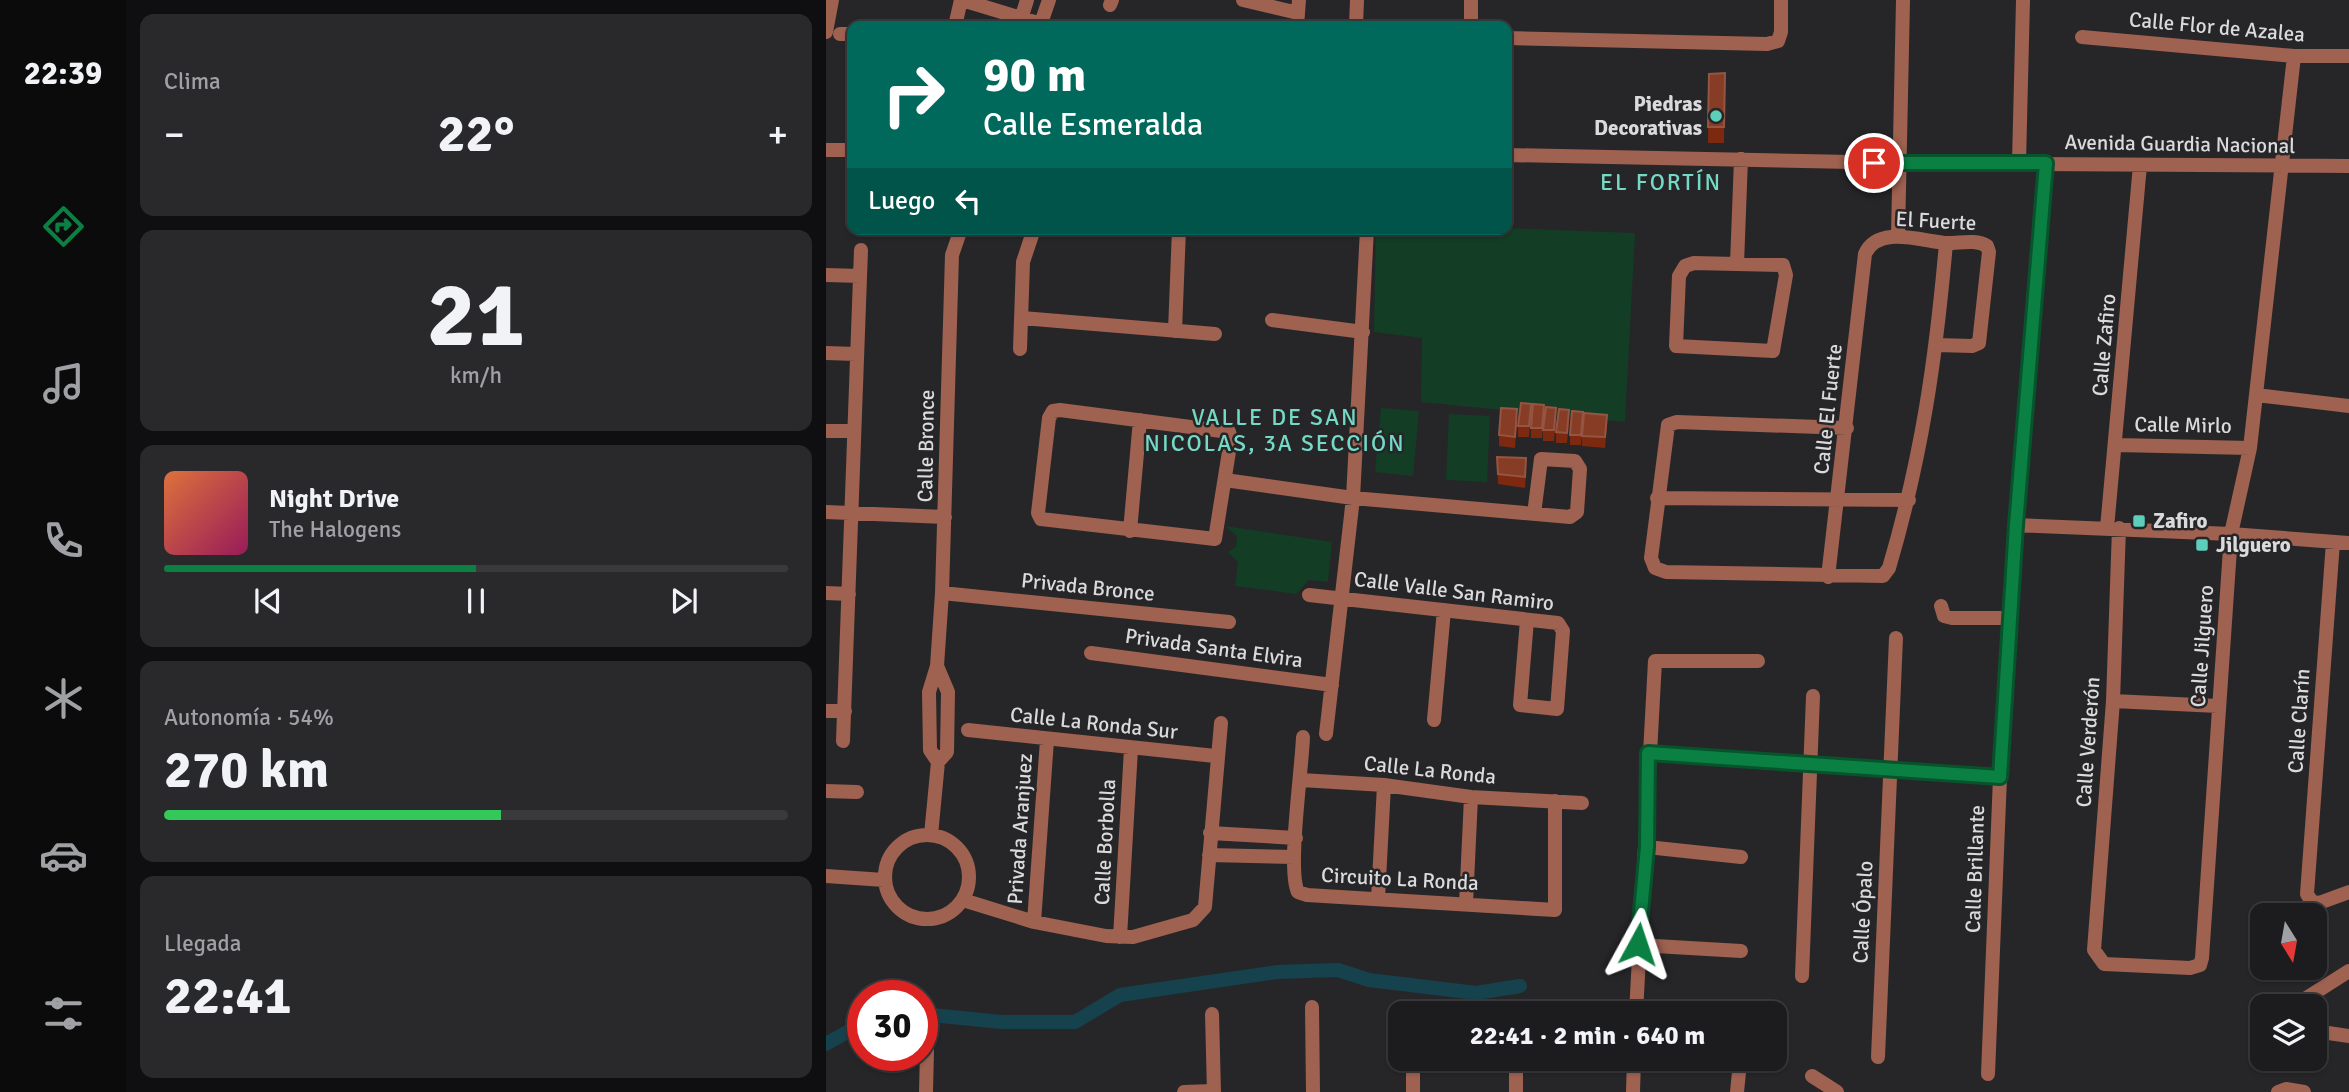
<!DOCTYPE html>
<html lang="es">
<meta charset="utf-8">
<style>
:root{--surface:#1c1c1f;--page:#29292c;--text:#f1f3f6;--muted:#a0a1a4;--line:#3a3a3d;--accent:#0b8043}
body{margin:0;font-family:Signika,sans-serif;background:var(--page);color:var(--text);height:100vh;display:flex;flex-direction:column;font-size:26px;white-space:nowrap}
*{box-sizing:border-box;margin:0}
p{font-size:23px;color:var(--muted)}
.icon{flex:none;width:38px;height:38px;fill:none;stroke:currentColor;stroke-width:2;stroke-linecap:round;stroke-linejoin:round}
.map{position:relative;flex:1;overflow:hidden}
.sheet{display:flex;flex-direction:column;gap:14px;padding:14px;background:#0f0f11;width:700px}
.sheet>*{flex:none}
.top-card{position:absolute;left:21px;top:21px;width:665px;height:214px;border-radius:14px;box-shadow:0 2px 5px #0004,0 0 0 2px var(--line);background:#00695c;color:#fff;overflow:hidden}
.needle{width:46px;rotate:169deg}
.fabs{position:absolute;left:1424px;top:903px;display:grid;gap:14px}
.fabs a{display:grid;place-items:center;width:77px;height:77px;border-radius:14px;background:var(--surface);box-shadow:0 2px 5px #0004,0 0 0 2px var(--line);font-size:35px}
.speed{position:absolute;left:21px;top:980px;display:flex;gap:14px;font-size:35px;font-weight:700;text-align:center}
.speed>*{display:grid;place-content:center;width:91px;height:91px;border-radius:50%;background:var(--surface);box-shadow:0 2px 5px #0004,0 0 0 2px var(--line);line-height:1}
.speed .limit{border:10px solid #d22;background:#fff;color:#111}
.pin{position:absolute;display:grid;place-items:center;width:60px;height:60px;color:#fff;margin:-30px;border:4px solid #fff;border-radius:50%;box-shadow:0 2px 7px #0007}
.me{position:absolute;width:77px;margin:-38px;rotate:5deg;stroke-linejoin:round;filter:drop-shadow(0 0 5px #0008)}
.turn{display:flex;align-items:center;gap:24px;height:147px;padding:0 21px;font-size:32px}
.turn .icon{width:91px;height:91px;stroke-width:2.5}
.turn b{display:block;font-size:49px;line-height:60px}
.then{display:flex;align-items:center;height:66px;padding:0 21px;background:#0003;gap:14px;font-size:26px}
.big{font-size:52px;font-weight:800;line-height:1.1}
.sheet .card{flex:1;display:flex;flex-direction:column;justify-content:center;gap:10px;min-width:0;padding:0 24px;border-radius:14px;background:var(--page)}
.sheet .dial{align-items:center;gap:0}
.dial b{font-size:91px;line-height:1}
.song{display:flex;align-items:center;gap:21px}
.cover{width:84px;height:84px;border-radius:10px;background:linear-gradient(135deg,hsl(20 70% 55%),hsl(330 70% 35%))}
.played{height:7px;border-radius:4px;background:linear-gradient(90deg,var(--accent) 50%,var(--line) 50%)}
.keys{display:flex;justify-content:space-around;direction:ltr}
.heat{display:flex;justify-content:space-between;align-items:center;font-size:38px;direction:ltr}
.charge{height:10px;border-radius:5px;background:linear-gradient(90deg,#34c759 54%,var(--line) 0)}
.trip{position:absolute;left:562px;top:1001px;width:399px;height:70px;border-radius:14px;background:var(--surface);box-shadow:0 2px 5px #0004,0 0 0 2px var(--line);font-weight:800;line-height:70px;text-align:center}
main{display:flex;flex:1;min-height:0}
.menu{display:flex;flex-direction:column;width:126px;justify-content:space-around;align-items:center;background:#0b0b0c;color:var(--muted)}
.menu .icon{width:49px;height:49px}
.menu .on{color:var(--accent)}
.menu b{font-size:32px;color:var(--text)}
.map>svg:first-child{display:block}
.green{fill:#133d25}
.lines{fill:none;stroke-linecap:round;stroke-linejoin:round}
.canal{stroke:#16424e;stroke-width:14}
.minor{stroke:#9f6150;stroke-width:14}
.wall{fill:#7d2910}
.building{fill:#873c26;stroke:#945543;stroke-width:2}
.route-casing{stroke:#07532c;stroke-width:18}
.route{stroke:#0b8043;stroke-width:12}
.poi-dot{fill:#5dceb9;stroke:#262629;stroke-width:2.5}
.labels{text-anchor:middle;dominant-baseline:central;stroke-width:5;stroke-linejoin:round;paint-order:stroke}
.street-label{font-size:21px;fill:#dadadc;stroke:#262629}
.poi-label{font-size:21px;font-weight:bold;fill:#dadadc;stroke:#262629;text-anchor:start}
.neighbourhood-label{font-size:23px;letter-spacing:2px;fill:#74d9c5;stroke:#262629}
</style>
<main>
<nav class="menu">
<b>22:39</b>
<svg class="icon on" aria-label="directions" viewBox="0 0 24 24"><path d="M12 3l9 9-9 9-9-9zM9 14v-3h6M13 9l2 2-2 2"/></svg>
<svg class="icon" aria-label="music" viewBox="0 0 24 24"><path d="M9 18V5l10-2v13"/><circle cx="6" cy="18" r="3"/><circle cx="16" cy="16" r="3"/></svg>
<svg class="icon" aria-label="phone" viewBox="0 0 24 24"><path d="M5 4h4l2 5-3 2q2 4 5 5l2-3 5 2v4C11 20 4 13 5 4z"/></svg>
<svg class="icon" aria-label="climate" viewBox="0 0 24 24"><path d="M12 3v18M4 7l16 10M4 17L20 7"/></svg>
<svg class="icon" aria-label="car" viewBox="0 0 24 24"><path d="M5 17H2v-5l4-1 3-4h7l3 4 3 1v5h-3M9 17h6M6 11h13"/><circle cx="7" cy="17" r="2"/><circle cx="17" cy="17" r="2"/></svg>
<svg class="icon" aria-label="filters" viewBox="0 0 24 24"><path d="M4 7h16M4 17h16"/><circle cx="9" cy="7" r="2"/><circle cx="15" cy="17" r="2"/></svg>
</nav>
<section class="sheet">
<div class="card"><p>Clima</p>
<div class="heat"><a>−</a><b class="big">22°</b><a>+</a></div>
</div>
<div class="card dial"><b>21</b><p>km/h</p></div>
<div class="card">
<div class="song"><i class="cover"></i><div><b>Night Drive</b><p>The Halogens</p></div></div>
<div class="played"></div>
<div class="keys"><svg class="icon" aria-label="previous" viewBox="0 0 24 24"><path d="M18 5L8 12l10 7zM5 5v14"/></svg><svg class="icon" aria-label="pause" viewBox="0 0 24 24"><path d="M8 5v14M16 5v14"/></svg><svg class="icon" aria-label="next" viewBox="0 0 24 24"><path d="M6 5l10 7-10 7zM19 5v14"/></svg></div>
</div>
<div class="card"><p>Autonomía · 54%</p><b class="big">270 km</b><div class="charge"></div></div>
<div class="card"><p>Llegada</p><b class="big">22:41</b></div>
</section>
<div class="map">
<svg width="1523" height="1092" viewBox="0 0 1523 1092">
<rect width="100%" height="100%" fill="#262629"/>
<path class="green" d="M681 228 809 233 799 422 595 402 596 338 548 332 550 229Z
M555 408 593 411 587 476 549 472Z
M623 414 664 416 661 482 620 480Z
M399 526 506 542 502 582 483 580 470 594 409 586 412 562 402 552 410 547 411 536Z"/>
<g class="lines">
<path class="canal" d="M96 1014 175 1022H249L294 995 451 972 512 970 543 980 650 993 694 986
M0 1044 37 1023"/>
<path class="minor" d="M136 0 215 24
M417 0 472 13
M284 5 286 0
M193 25 201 0
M129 26 135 0
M214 26 223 0
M471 26 473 0
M530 26 531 0
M645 26V0
M0 32 6 0
M14 34H26
M1256 37 1468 56H1523
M681 38 941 44 952 41 955 32V0
M0 150H26
M681 155 1075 163 1523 166
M1193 162 1197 0
M1072 236 1077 0
M868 263 957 265 960 275 947 351 850 346 853 276 859 266Z
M911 264 915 159
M0 275 34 276
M196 318 389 334
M446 320 537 332
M349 331 353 229
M194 349 197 262 208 229
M0 353 30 354
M1430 395 1523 406
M234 410 403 432 405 439 389 539 215 519 212 513 223 418 227 411Z
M1021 428 851 422 842 425 825 558 829 568 840 572 1057 576 1063 568C1096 456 1110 358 1120 243
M0 431H27
M1291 445 1424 448
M399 480 527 498 744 517 751 512 754 469 749 461 715 459 708 514
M831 498 1083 500
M0 512 119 517
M1190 525 1405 534 1523 543
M1281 528 1314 165
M1293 528 1287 701 1268 950 1278 964 1364 968 1374 965 1376 958 1405 534 1424 448 1468 56
M304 531 314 420
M1507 542 1481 894 1486 902 1493 903 1523 892
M1002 577 1039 254C1052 224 1098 242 1122 243 1135 243 1150 239 1161 246L1163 252 1153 343 1146 346 1111 345
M0 593 23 594
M116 593 403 622
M483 595 732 623 737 631 731 709 694 705 701 620
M1115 606 1118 616 1126 618H1184
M265 653 506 685
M1287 701 1392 706
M0 711H19
M608 720 618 610
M142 730 389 756
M500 734 527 498 541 229
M477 737C476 769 461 870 472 892L481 895 729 910V801
M17 741 35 250
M822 753 1174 777
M112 762 104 750 103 692 111 666 116 593 126 255 135 229
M475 780 558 785 645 797 756 803
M0 791 31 792
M384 833 470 838
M59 877a42 42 0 1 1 84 0a42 42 0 1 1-84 0Z
M105 835 112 762 121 752 122 692 111 666
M821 847 915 857
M383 855 468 857
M0 876 58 880
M552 899 558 785
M137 900 208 922 280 936 307 937 367 920 379 907 395 723
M640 904 645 797
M208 922 221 740
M294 937 305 749
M812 945 915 951
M976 976 987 696
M1468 1006 1523 971
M486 1007 487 1092
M810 1013 829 661H932
M386 1014 388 1092
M1489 1031 1523 1036
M1052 1057 1070 638
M587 1059V1092
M690 1059V1092
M1162 1074 1174 777 1190 525 1220 163
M986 1076 1011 1092
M100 1092 101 1050
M358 1092 388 1091
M807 1092 808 1059
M911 1092 913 1072
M1452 1092 1460 1089 1478 1092"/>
</g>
<path class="wall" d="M899 73 898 143H882L883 74Z
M757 412 755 445H744V435Z
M705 414 703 437H692V426Z
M718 416 716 438H705V428Z
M730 419 728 441H717V430Z
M691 420 689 448 673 446V435Z
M743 421 741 443H730V432Z
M781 425 779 448 756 446V436Z
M671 457 700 469 699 488 672 484Z"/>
<path class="building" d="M899 73 898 127H882L883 74Z
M695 403 705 404 703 426H692Z
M707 404 718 405 716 428H705Z
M720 407 730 408 728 430H717Z
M675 408 691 409 689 437 673 435Z
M733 409 743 410 741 433 730 432Z
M746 411 757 412 755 435H744Z
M758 413 781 415 779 437 756 436Z
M671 457 700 458 699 477 672 474Z"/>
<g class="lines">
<g class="route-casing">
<path id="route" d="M812 944 821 847 822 753 1174 777 1190 525 1220 163H1048"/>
</g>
<use href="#route" class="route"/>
</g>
<g class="poi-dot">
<circle cx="890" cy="116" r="7"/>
<rect x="1306" y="514" width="14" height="14" rx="3.5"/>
<rect x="1369" y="538" width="14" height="14" rx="3.5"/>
</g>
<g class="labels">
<g class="street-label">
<text transform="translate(1391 27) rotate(5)">Calle Flor de Azalea</text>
<text transform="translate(1354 144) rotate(1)">Avenida Guardia Nacional</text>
<text transform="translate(1110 221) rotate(3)">El Fuerte</text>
<text transform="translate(1278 345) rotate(-85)">Calle Zafiro</text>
<text transform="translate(1002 409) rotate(-84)">Calle El Fuerte</text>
<text transform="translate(1357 425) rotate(1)">Calle Mirlo</text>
<text transform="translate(100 446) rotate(-89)">Calle Bronce</text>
<text transform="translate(262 587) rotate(6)">Privada Bronce</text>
<text transform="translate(628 591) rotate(7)">Calle Valle San Ramiro</text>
<text transform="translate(1376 646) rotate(-86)">Calle Jilguero</text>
<text transform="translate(388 648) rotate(8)">Privada Santa Elvira</text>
<text transform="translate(1473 721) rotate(-86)">Calle Clarín</text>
<text transform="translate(268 723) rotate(6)">Calle La Ronda Sur</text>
<text transform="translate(1262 742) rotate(-86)">Calle Verderón</text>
<text transform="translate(604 770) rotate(6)">Calle La Ronda</text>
<text transform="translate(194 829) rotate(-86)">Privada Aranjuez</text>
<text transform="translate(279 842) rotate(-87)">Calle Borbolla</text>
<text transform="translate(1149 869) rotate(-88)">Calle Brillante</text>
<text transform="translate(574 879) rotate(3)">Circuito La Ronda</text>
<text transform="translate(1037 912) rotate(-87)">Calle Ópalo</text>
</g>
<g class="poi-label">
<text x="876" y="104" text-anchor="end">Piedras<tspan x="876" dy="24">Decorativas</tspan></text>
<text x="1327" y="521">Zafiro</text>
<text x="1390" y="545">Jilguero</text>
</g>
<g class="neighbourhood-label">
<text x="835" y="182">EL FORTÍN</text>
<text x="449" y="417">VALLE DE SAN<tspan x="449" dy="26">NICOLAS, 3A SECCIÓN</tspan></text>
</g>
</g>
</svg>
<div class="fabs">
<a><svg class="needle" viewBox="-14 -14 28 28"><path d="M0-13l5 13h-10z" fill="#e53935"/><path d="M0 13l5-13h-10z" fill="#a0a1a4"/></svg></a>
<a><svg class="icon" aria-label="layers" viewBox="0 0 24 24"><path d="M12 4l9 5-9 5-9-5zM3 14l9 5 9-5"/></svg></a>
</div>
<div class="speed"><div class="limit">30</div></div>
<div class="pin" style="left:1048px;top:163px;background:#d93025"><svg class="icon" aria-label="arrive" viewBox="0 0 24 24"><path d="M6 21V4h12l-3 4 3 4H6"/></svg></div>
<svg class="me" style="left:812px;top:944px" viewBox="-20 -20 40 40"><path d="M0-17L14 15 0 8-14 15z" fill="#0b8043" stroke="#fff" stroke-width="4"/></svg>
<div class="trip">22:41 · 2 min · 640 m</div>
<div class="top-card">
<div class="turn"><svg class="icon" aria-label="right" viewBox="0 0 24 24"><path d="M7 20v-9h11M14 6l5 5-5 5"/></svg><div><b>90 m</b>Calle Esmeralda</div></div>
<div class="then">Luego<svg class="icon" aria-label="left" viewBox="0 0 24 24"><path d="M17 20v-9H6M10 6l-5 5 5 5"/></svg></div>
</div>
</div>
</main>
